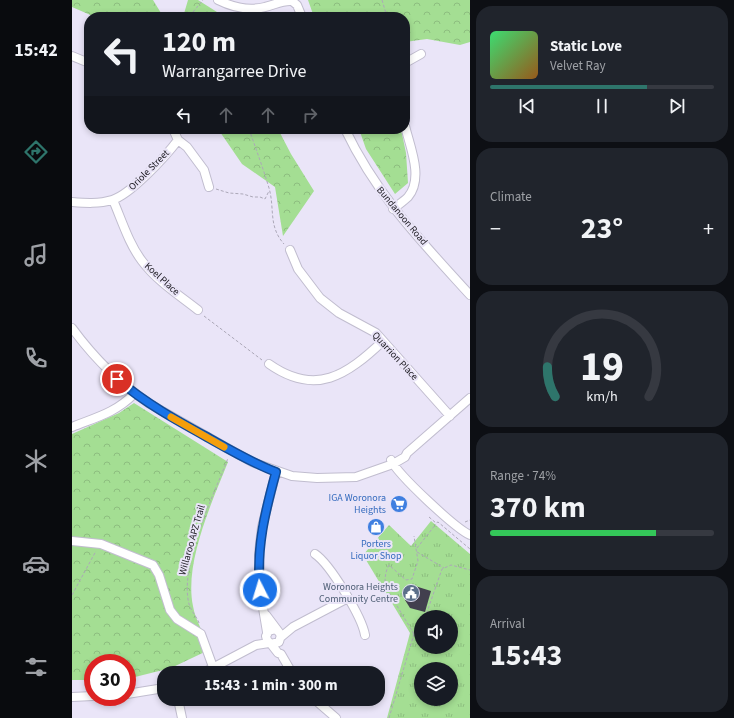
<!DOCTYPE html>
<meta charset="utf-8">
<style>
:root{--surface:#171b24;--page:#20242c;--text:#f1f3f6;--muted:#9ea1a6;--line:#363941;--accent:#2e756b}
body{margin:0;font-family:"Source Sans 3",sans-serif;background:var(--page);color:var(--text);height:100vh;display:flex;flex-direction:column;font-size:15px;white-space:nowrap}
*{box-sizing:border-box;margin:0}
p{font-size:13px;color:var(--muted)}
.icon{flex:none;width:22px;height:22px;fill:none;stroke:currentColor;stroke-width:2;stroke-linecap:round;stroke-linejoin:round}
.map{position:relative;flex:1;overflow:hidden}
.details{display:flex;flex-direction:column;gap:6px;padding:6px;background:#0d0f14;width:264px}
.details>*{flex:none}
.top-card{position:absolute;left:12px;top:12px;width:326px;height:122px;border-radius:16px;box-shadow:0 2px 6px #0003;background:#171b24;color:var(--text);overflow:hidden}
.tools{position:absolute;left:342px;top:610px;display:grid;gap:8px}
.tools a{display:grid;place-items:center;width:44px;height:44px;border-radius:50%;background:var(--surface);box-shadow:0 2px 6px #0003;font-size:20px}
.speed{position:absolute;left:12px;top:654px;display:flex;gap:8px;font-size:20px;font-weight:700;text-align:center}
.speed>*{display:grid;place-content:center;width:52px;height:52px;border-radius:50%;background:var(--surface);box-shadow:0 2px 6px #0003;line-height:1}
.speed .limit{border:6px solid #d22;background:#fff;color:#111}
.pin{position:absolute;display:grid;place-items:center;width:34px;height:34px;color:#fff;margin:-17px;border:2px solid #fff;border-radius:50%;box-shadow:0 1px 4px #0007}
.me{position:absolute;width:44px;margin:-22px;rotate:355deg;stroke-linejoin:round;filter:drop-shadow(0 0 3px #0008)}
.turn{display:flex;align-items:center;gap:14px;height:84px;padding:0 12px;font-size:18px}
.turn .icon{width:52px;height:52px;stroke-width:2.5}
.turn b{display:block;font-size:28px;line-height:34px}
.lanes{display:flex;align-items:center;height:38px;padding:0 12px;background:#0003;justify-content:center;gap:20px;direction:ltr}
.lanes .off{opacity:.35}
.big{font-size:30px;font-weight:700;line-height:1.1}
.details .widget{flex:1;display:flex;flex-direction:column;justify-content:center;gap:6px;min-width:0;padding:0 14px;border-radius:16px;background:var(--page)}
.details .dial{align-items:center;gap:0}
.dial svg{height:104px;overflow:visible;fill:none;stroke:var(--line);stroke-width:7;stroke-linecap:round;text-anchor:middle}
.dial text{fill:var(--text);stroke:none}
.song{display:flex;align-items:center;gap:12px}
.cover{width:48px;height:48px;border-radius:6px;background:linear-gradient(135deg,hsl(140 70% 55%),hsl(30 70% 35%))}
.played{height:4px;border-radius:2px;background:linear-gradient(90deg,var(--accent) 70%,var(--line) 70%)}
.keys{display:flex;justify-content:space-around;direction:ltr}
.heat{display:flex;justify-content:space-between;align-items:center;font-size:22px;direction:ltr}
.charge{height:6px;border-radius:3px;background:linear-gradient(90deg,#34c759 74%,var(--line) 0)}
.trip{position:absolute;left:85px;top:666px;width:228px;height:40px;border-radius:16px;background:var(--surface);box-shadow:0 2px 6px #0003;font-weight:700;line-height:40px;text-align:center}
main{display:flex;flex:1;min-height:0}
.menu{display:flex;flex-direction:column;width:72px;justify-content:space-around;align-items:center;background:#090b0e;color:var(--muted)}
.menu .icon{width:28px;height:28px}
.menu .current{color:var(--accent)}
.menu b{font-size:18px;color:var(--text)}
.map>svg:first-child{display:block}
.forest{fill:url(#forest-crowns)}
.park{fill:url(#park-tufts);fill-rule:evenodd}
.building{fill:#423f4e}
.lines{fill:none;stroke-linecap:round;stroke-linejoin:round}
.minor-casing{stroke:#c1bdcf;stroke-width:10}
.path{stroke:#aca8b8;stroke-width:1;stroke-dasharray:3 2;stroke-linecap:butt}
.minor{stroke:#fff;stroke-width:8}
.route-casing{stroke:#114b97;stroke-width:10}
.route{stroke:#1a73e8;stroke-width:7}
.slow{stroke:#f59e0b;stroke-width:7}
.labels{text-anchor:middle;dominant-baseline:central;stroke-width:4;stroke-linejoin:round;paint-order:stroke}
.street-label{font-size:10px;fill:#232128;stroke:#eae5f8}
.shop-label{font-size:10px;fill:#366cbe;stroke:#eae5f8;text-anchor:end}
.service-label{font-size:10px;fill:#4e5e75;stroke:#eae5f8;text-anchor:end}
</style>
<main>
<nav class="menu">
<b>15:42</b>
<svg class="icon current" aria-label="directions" viewBox="0 0 24 24"><path d="M12 3l9 9-9 9-9-9zM9 14v-3h6M13 9l2 2-2 2"/></svg>
<svg class="icon" aria-label="music" viewBox="0 0 24 24"><path d="M9 18V5l10-2v13"/><circle cx="6" cy="18" r="3"/><circle cx="16" cy="16" r="3"/></svg>
<svg class="icon" aria-label="phone" viewBox="0 0 24 24"><path d="M5 4h4l2 5-3 2q2 4 5 5l2-3 5 2v4C11 20 4 13 5 4z"/></svg>
<svg class="icon" aria-label="climate" viewBox="0 0 24 24"><path d="M12 3v18M4 7l16 10M4 17L20 7"/></svg>
<svg class="icon" aria-label="car" viewBox="0 0 24 24"><path d="M5 17H2v-5l4-1 3-4h7l3 4 3 1v5h-3M9 17h6M6 11h13"/><circle cx="7" cy="17" r="2"/><circle cx="17" cy="17" r="2"/></svg>
<svg class="icon" aria-label="filters" viewBox="0 0 24 24"><path d="M4 7h16M4 17h16"/><circle cx="9" cy="7" r="2"/><circle cx="15" cy="17" r="2"/></svg>
</nav>
<div class="map">
<svg width="398" height="718" viewBox="0 0 398 718">
<defs>
<pattern id="forest-crowns" width="20" height="18" patternUnits="userSpaceOnUse"><rect width="20" height="18" fill="#a4de93"/><path d="M2 6a3 3 0 1 1 6 0M12 15a3 3 0 1 1 6 0" fill="none" stroke="#8dbe7f"/></pattern>
<pattern id="park-tufts" width="24" height="20" patternUnits="userSpaceOnUse"><rect width="24" height="20" fill="#a4de93"/><path d="M3 7l-1-3M5 7V3M7 7l1-3M15 17l-1-3M17 17v-4M19 17l1-3" fill="none" stroke="#8dbe7f"/></pattern>
</defs>
<rect width="100%" height="100%" fill="#eae5f8"/>
<path class="forest" d="M0 0H81L89 13 104 17H23L0 7Z
M116 0H126L145 12 143 17H111Z
M236 0H398V42L388 45 355 39 333 42V17H242Z
M146 129H206L219 154 242 191 211 236 203 187 170 164Z
M287 129H329L334 153 336 183 323 194 294 149Z
M62 403 156 462C140 502 112 563 121 606 123 620 133 636 139 649L99 668 55 679V663H21V680H0V434L47 413Z"/>
<path class="park" d="M359 521 398 554V718H315L338 633 291 555 317 525 339 546ZM349 617H379V647H349ZM349 669H379V699H349Z"/>
<path class="building" d="M343 586 359 591 353 612 338 608 333 600Z"/>
<g class="lines">
<g class="minor-casing">
<path id="minor" d="M146 0C160 7 177 11 193 7 202 5 211 0 220 1
M220 1 225 5 230 17
M0 56 17 63
M333 63 349 54
M101 129 106 140 115 147 132 170 137 187
M273 129C305 196 349 241 398 295
M41 200C50 221 57 244 70 261 85 281 107 295 126 310
M0 202C13 203 27 204 40 200 58 195 94 156 106 140
M321 209C326 205 332 201 336 197 352 178 338 147 333 126
M218 250 226 269 248 298 267 313 304 333 378 416
M0 328C22 358 47 383 78 404L180 462 220 476 245 478 284 477 321 464 333 457 335 453 398 398
M197 364C244 397 275 375 311 341
M0 427C25 417 43 413 62 394
M319 460C326 475 383 528 398 535
M0 541 29 544 81 565 87 575 98 610 105 619 129 634 141 667
M243 554C258 564 290 617 293 635
M194 615 209 635 207 642 199 644 195 640 194 636 197 631 203 629
M195 632 188 590 187 553 190 527 204 472
M209 637 221 627 276 598
M199 644 206 653 209 654 220 673
M131 673 184 645 197 643
M55 694 92 688
M0 697 21 696
M106 699 110 718
M242 699 264 718"/>
</g>
<path class="path" d="M310 0 315 17
M121 17V12L131 0
M333 37 338 51
M177 129C184 149 191 168 197 188 203 209 196 226 212 244
M144 189 157 193 171 194 181 197H188L193 199 197 191
M132 316 190 360
M357 517 364 523 366 522 398 549
M393 522 398 520
M345 548 364 524
M345 552 372 568
M0 595 24 551
M351 617 355 612 370 569 379 565 398 570
M127 623C125 617 119 611 117 604 107 565 142 495 156 458
M342 634 313 586C313 578 313 572 317 565L334 580 340 579 346 561 342 536
M317 718 342 634 349 620"/>
<use href="#minor" class="minor"/>
</g>
<g class="lines">
<g class="route-casing">
<path id="route" d="M45 379C73 403 104 420 135 437 158 450 180 463 204 472 193 512 184 548 188 590"/>
</g>
<use href="#route" class="route"/>
<path class="slow" d="M99 417 152 447"/>
</g>
<defs>
<g id="supermarket-disc" transform="scale(0.9)"><circle r="9.5" fill="#3f7fe0" stroke="#eae5f8"/><path d="M-6-5.5h2.5l.6 2H6L4.5 2H-2.5L-4.4-4H-6ZM-1.5 3.2a1.3 1.3 0 1 0 .1 0ZM3 3.2a1.3 1.3 0 1 0 .1 0Z" fill="#fff"/></g>
<g id="shop-disc" transform="scale(0.9)"><circle r="9.5" fill="#3f7fe0" stroke="#eae5f8"/><path d="M-5-2.5h2.3a2.7 3.5 0 0 1 5.4 0H5L5.5 6h-11ZM-1.5-2.5h3a1.5 2.3 0 0 0-3 0Z" fill="#fff"/></g>
<g id="civic-disc" transform="scale(0.9)"><circle r="9.5" fill="#5c6f8a" stroke="#eae5f8"/><path d="M-.6-6.5H3V-4.5H.6V-3L4-1V1h2V6H-6V1h2V-1L-.6-3ZM-1.2 2.5V6h2.4V2.5Z" fill="#fff"/></g>
</defs>
<g fill-rule="evenodd">
<use href="#supermarket-disc" x="327" y="504"/>
<use href="#shop-disc" x="304" y="527"/>
<use href="#civic-disc" x="339" y="593"/>
</g>
<g class="labels">
<g class="street-label">
<text transform="translate(77 170) rotate(-45)">Oriole Street</text>
<text transform="translate(330 216) rotate(50)">Bundanoon Road</text>
<text transform="translate(90 279) rotate(42)">Koel Place</text>
<text transform="translate(323 356) rotate(47)">Quarrion Place</text>
<text transform="translate(120 540) rotate(-74)">Willaroo APZ Trail</text>
</g>
<g class="shop-label">
<text x="314" y="498">IGA Woronora<tspan x="314" dy="12">Heights</tspan></text>
<text x="304" y="544" text-anchor="middle">Porters<tspan x="304" dy="12">Liquor Shop</tspan></text>
</g>
<g class="service-label">
<text x="326" y="587">Woronora Heights<tspan x="326" dy="12">Community Centre</tspan></text>
</g>
</g>
</svg>
<div class="tools">
<a><svg class="icon" aria-label="sound" viewBox="0 0 24 24"><path d="M4 9h4l5-4v14l-5-4H4zM17 9q2 3 0 6"/></svg></a>
<a><svg class="icon" aria-label="layers" viewBox="0 0 24 24"><path d="M12 4l9 5-9 5-9-5zM3 14l9 5 9-5"/></svg></a>
</div>
<div class="speed"><div class="limit">30</div></div>
<div class="pin" style="left:45px;top:379px;background:#d93025"><svg class="icon" aria-label="arrive" viewBox="0 0 24 24"><path d="M6 21V4h12l-3 4 3 4H6"/></svg></div>
<svg class="me" style="left:188px;top:590px" viewBox="-20 -20 40 40"><circle r="17" fill="#1a73e8" stroke="#fff" stroke-width="3"/><path d="M0-11L8 9 0 5-8 9z" fill="#fff"/></svg>
<div class="trip">15:43 · 1 min · 300 m</div>
<div class="top-card">
<div class="turn"><svg class="icon" aria-label="left" viewBox="0 0 24 24"><path d="M17 20v-9H6M10 6l-5 5 5 5"/></svg><div><b>120 m</b>Warrangarree Drive</div></div>
<div class="lanes"><svg class="icon" aria-label="left" viewBox="0 0 24 24"><path d="M17 20v-9H6M10 6l-5 5 5 5"/></svg><svg class="icon off" aria-label="ahead" viewBox="0 0 24 24"><path d="M12 20V5M6 11l6-6 6 6"/></svg><svg class="icon off" aria-label="ahead" viewBox="0 0 24 24"><path d="M12 20V5M6 11l6-6 6 6"/></svg><svg class="icon off" aria-label="right" viewBox="0 0 24 24"><path d="M7 20v-9h11M14 6l5 5-5 5"/></svg></div>
</div>
</div>
<section class="details">
<div class="widget">
<div class="song"><i class="cover"></i><div><b>Static Love</b><p>Velvet Ray</p></div></div>
<div class="played"></div>
<div class="keys"><svg class="icon" aria-label="previous" viewBox="0 0 24 24"><path d="M18 5L8 12l10 7zM5 5v14"/></svg><svg class="icon" aria-label="pause" viewBox="0 0 24 24"><path d="M8 5v14M16 5v14"/></svg><svg class="icon" aria-label="next" viewBox="0 0 24 24"><path d="M6 5l10 7-10 7zM19 5v14"/></svg></div>
</div>
<div class="widget"><p>Climate</p>
<div class="heat"><a>−</a><b class="big">23°</b><a>+</a></div>
</div>
<div class="widget dial"><svg viewBox="0 0 100 80">
<path d="M14 69A42 42 0 1 1 86 69"/>
<path d="M14 69A42 42 0 0 1 8 46" stroke="#2e756b"/>
<text x="50" y="56" font-size="32" font-weight="700">19</text>
<text x="50" y="72" font-size="11">km/h</text>
</svg></div>
<div class="widget"><p>Range · 74%</p><b class="big">370 km</b><div class="charge"></div></div>
<div class="widget"><p>Arrival</p><b class="big">15:43</b></div>
</section>
</main>
